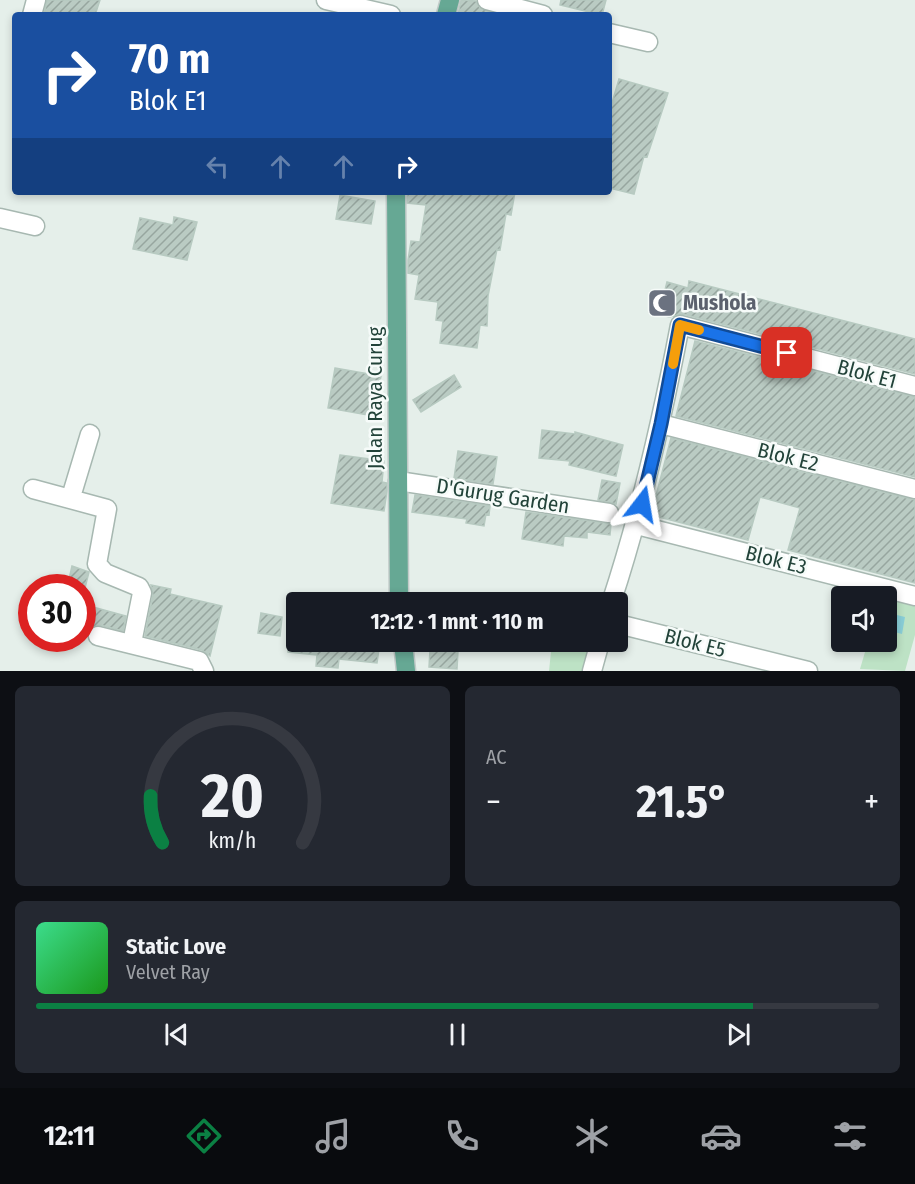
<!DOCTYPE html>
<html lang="id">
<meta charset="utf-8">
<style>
:root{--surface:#171b24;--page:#242831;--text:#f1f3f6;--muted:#9ea1a6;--line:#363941;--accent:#0b8043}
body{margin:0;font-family:"Fira Sans Condensed",sans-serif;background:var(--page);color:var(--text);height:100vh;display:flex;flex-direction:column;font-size:22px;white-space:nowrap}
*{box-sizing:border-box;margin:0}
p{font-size:20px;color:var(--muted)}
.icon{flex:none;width:33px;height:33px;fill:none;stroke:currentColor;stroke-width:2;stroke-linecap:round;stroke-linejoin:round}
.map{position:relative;height:671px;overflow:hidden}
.side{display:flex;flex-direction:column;gap:15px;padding:15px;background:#0d0f14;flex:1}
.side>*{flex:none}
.top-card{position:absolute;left:12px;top:12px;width:600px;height:183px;border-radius:6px;box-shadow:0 3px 9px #0003;background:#1a4fa0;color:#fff;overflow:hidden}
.fabs{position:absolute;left:831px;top:586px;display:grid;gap:12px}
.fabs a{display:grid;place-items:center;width:66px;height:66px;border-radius:6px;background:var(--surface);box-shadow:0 3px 9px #0003;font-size:30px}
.speed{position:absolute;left:18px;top:574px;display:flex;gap:12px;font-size:30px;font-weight:700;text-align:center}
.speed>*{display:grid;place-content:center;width:78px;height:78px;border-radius:50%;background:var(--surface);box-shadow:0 3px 9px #0003;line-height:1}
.speed .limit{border:9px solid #d22;background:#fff;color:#111}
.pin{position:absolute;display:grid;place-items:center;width:51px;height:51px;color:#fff;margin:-26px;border-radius:12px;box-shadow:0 3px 9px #0006}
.me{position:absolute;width:66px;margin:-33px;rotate:14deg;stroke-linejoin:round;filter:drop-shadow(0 0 4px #0008)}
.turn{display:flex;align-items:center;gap:21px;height:126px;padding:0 18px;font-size:27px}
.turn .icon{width:78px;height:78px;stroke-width:2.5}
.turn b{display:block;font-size:42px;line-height:51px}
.lanes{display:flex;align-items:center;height:57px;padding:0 18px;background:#0003;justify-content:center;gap:30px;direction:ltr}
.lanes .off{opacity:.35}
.big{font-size:45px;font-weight:700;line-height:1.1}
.side .widget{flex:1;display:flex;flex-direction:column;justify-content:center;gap:9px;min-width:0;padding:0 21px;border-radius:9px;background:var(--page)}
.side .dial{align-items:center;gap:0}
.dial svg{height:156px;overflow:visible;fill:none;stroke:var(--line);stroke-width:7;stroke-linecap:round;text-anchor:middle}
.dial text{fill:var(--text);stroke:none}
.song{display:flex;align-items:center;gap:18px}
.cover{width:72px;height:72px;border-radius:9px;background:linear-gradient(135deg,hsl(150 70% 55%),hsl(120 70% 35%))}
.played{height:6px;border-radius:3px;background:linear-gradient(90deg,var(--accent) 85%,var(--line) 85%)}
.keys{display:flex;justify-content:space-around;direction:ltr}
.heat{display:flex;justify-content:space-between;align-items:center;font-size:33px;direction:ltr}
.side .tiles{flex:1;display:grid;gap:15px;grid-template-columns:1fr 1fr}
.widget:last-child{grid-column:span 2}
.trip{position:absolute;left:286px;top:592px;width:342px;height:60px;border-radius:6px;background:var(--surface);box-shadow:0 3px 9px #0003;font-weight:700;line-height:60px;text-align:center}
.dock{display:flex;height:96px;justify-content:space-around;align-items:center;background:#090b0e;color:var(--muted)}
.dock .icon{width:42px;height:42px}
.dock .active{color:var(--accent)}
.dock b{font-size:27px;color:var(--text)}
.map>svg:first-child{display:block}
.green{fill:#bde2c5}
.water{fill:#8acfd8}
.building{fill:url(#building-hatch);stroke:#b7cac1;stroke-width:1.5}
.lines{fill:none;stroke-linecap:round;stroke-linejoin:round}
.minor-casing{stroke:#a7b8b1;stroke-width:21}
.major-casing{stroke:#c1cac8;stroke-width:21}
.minor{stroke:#fff;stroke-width:18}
.major{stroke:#66a894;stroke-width:18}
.route-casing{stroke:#114b97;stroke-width:15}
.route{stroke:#1a73e8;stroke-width:10}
.slow{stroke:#f59e0b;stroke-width:10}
.labels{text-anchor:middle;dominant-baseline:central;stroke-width:5;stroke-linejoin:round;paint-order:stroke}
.worship-label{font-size:21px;font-weight:bold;fill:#5b616d;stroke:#f6fbf9;text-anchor:start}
.street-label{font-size:21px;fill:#224339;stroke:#f6fbf9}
</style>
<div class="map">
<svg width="915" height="671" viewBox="0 0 915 671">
<defs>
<pattern id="building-hatch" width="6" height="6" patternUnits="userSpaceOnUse" patternTransform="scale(1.5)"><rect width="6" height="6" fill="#bacbc3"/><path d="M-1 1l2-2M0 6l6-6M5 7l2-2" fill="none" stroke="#97a69f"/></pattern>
</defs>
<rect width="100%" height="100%" fill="#e5efea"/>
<path class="green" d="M881 592 915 602V635L905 671 860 669 868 642H886V597H880Z
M552 642H598L590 671H549Z"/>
<path class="water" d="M893 614 905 617 902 634 887 630V618L892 619Z"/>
<path class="building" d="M47 0H100L95 15H44Z
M461 0 476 1 480 8 500 15H458Z
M561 0H606L602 15 560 5Z
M619 79 668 93 647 157 644 156 634 194 609 188V113Z
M407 192H515L511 215 506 214 500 250 497 249 488 296 487 326 480 325 477 348 440 343 443 321 436 320 438 302 415 299 419 275 408 273V260L411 241 420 242 426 205 407 203Z
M340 195 375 201 371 224 336 219Z
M174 217 197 222 187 260 133 249 140 218 173 225Z
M689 281 915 339V374L683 314 669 317 649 312 654 292 664 294 667 282 688 288Z
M695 341 915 397V477L676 416Z
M335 368 381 376 373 416 328 408Z
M454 375 461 387 421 412 413 400Z
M542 430 575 434V432L623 445 616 476 569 465 570 461 539 458Z
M671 438 915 500V583L788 550 800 508 760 497 748 540 651 515Z
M458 451 497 457 493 484 454 478Z
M340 455 384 461 382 482 387 483V491L384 511 331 503Z
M602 480 620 483 616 504 598 500Z
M415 495 490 506 489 515 486 514 484 526 466 523 467 519 412 512Z
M526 512 611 524 610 535 587 532V538L564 536 563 546 522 539Z
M72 566 89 572 85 588H67Z
M151 585 171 589 170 594 222 606 210 656 202 650 145 636 153 595Z
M82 604 126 616 123 631 100 625 90 629 82 627Z
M261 613 282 617 280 636 258 633Z
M288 642H380L377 663 339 659 338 668 316 666 317 655 288 652Z
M430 650 458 651 457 669 429 667Z"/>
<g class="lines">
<g class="minor-casing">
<path id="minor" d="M326 0 391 15
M487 0 543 15
M32 15 36 0
M609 33 648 42
M0 218 35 226
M661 424 915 489
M398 481 609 513
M33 489 107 509 97 564 105 573 139 587 142 593 132 643
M71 497 90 434
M637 525 915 596
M611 603C641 512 662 420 680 325L915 386
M618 624 808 671
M98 636 199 661 204 671
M592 671 600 642"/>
</g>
<g class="major-casing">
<path id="major" d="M446 15 450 0
M396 192 399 603
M403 642 406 671"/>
</g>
<use href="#minor" class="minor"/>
<use href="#major" class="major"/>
</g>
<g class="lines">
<g class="route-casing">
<path id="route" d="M642 504 661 424 680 325 787 353"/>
</g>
<use href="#route" class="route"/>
<path class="slow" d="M673 364 680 325 699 330"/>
</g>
<defs>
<g id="mosque-square" transform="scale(1.5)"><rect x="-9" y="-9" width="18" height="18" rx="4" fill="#6b7280" stroke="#f6fbf9"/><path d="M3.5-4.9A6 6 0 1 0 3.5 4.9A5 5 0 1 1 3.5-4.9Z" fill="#fff"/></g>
</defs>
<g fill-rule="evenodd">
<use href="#mosque-square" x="662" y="303"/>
</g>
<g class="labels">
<g class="worship-label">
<text x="683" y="303">Mushola</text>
</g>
<g class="street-label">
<text transform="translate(867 374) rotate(15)">Blok E1</text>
<text transform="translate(375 398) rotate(-90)">Jalan Raya Curug</text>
<text transform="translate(788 457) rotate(14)">Blok E2</text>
<text transform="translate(503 496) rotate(9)">D'Gurug Garden</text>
<text transform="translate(776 560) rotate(14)">Blok E3</text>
<text transform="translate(695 643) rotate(14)">Blok E5</text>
</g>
</g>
</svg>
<div class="fabs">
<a><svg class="icon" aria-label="sound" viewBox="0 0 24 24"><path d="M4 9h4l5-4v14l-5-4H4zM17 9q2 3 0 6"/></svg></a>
</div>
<div class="speed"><div class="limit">30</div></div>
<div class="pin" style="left:787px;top:353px;background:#d93025"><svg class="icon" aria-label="arrive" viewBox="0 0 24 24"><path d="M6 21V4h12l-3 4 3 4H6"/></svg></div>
<svg class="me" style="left:642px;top:504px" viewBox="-20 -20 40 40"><path d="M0-17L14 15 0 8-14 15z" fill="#1a73e8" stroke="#fff" stroke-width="4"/></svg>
<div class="trip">12:12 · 1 mnt · 110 m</div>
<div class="top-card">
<div class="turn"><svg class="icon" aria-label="right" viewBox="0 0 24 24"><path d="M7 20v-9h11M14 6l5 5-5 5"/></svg><div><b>70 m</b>Blok E1</div></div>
<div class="lanes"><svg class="icon off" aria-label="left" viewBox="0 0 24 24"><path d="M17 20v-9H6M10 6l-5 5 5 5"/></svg><svg class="icon off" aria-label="ahead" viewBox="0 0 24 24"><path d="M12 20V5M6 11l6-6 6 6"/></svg><svg class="icon off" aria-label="ahead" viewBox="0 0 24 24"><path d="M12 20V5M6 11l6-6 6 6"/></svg><svg class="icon" aria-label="right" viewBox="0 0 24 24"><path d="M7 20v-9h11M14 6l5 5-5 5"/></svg></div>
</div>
</div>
<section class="side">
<div class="tiles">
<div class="widget dial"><svg viewBox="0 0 100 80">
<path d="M14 69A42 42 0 1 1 86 69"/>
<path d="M14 69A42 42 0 0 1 8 45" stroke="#0b8043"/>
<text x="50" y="56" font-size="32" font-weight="700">20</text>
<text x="50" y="72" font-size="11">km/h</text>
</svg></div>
<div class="widget"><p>AC</p>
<div class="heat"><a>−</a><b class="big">21.5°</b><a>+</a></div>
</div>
<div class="widget">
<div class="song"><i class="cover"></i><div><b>Static Love</b><p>Velvet Ray</p></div></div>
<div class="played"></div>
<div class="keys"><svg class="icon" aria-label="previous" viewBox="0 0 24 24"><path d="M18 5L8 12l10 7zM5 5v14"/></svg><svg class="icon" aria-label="pause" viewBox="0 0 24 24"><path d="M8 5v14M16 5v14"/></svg><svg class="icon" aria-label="next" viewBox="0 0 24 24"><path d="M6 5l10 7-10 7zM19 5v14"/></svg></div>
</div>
</div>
</section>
<nav class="dock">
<b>12:11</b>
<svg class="icon active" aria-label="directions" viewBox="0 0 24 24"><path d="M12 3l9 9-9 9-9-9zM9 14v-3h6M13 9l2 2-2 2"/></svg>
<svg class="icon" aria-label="music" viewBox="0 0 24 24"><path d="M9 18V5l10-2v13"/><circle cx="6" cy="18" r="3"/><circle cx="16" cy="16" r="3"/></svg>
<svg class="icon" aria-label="phone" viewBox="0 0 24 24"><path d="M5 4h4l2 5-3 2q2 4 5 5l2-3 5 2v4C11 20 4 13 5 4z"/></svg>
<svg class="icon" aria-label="climate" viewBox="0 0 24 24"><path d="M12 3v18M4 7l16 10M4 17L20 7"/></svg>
<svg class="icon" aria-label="car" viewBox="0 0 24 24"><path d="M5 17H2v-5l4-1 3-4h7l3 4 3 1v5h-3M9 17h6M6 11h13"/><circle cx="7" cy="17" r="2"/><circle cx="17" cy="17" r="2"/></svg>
<svg class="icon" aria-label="filters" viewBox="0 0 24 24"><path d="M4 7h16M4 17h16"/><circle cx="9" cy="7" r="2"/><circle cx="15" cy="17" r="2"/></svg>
</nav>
